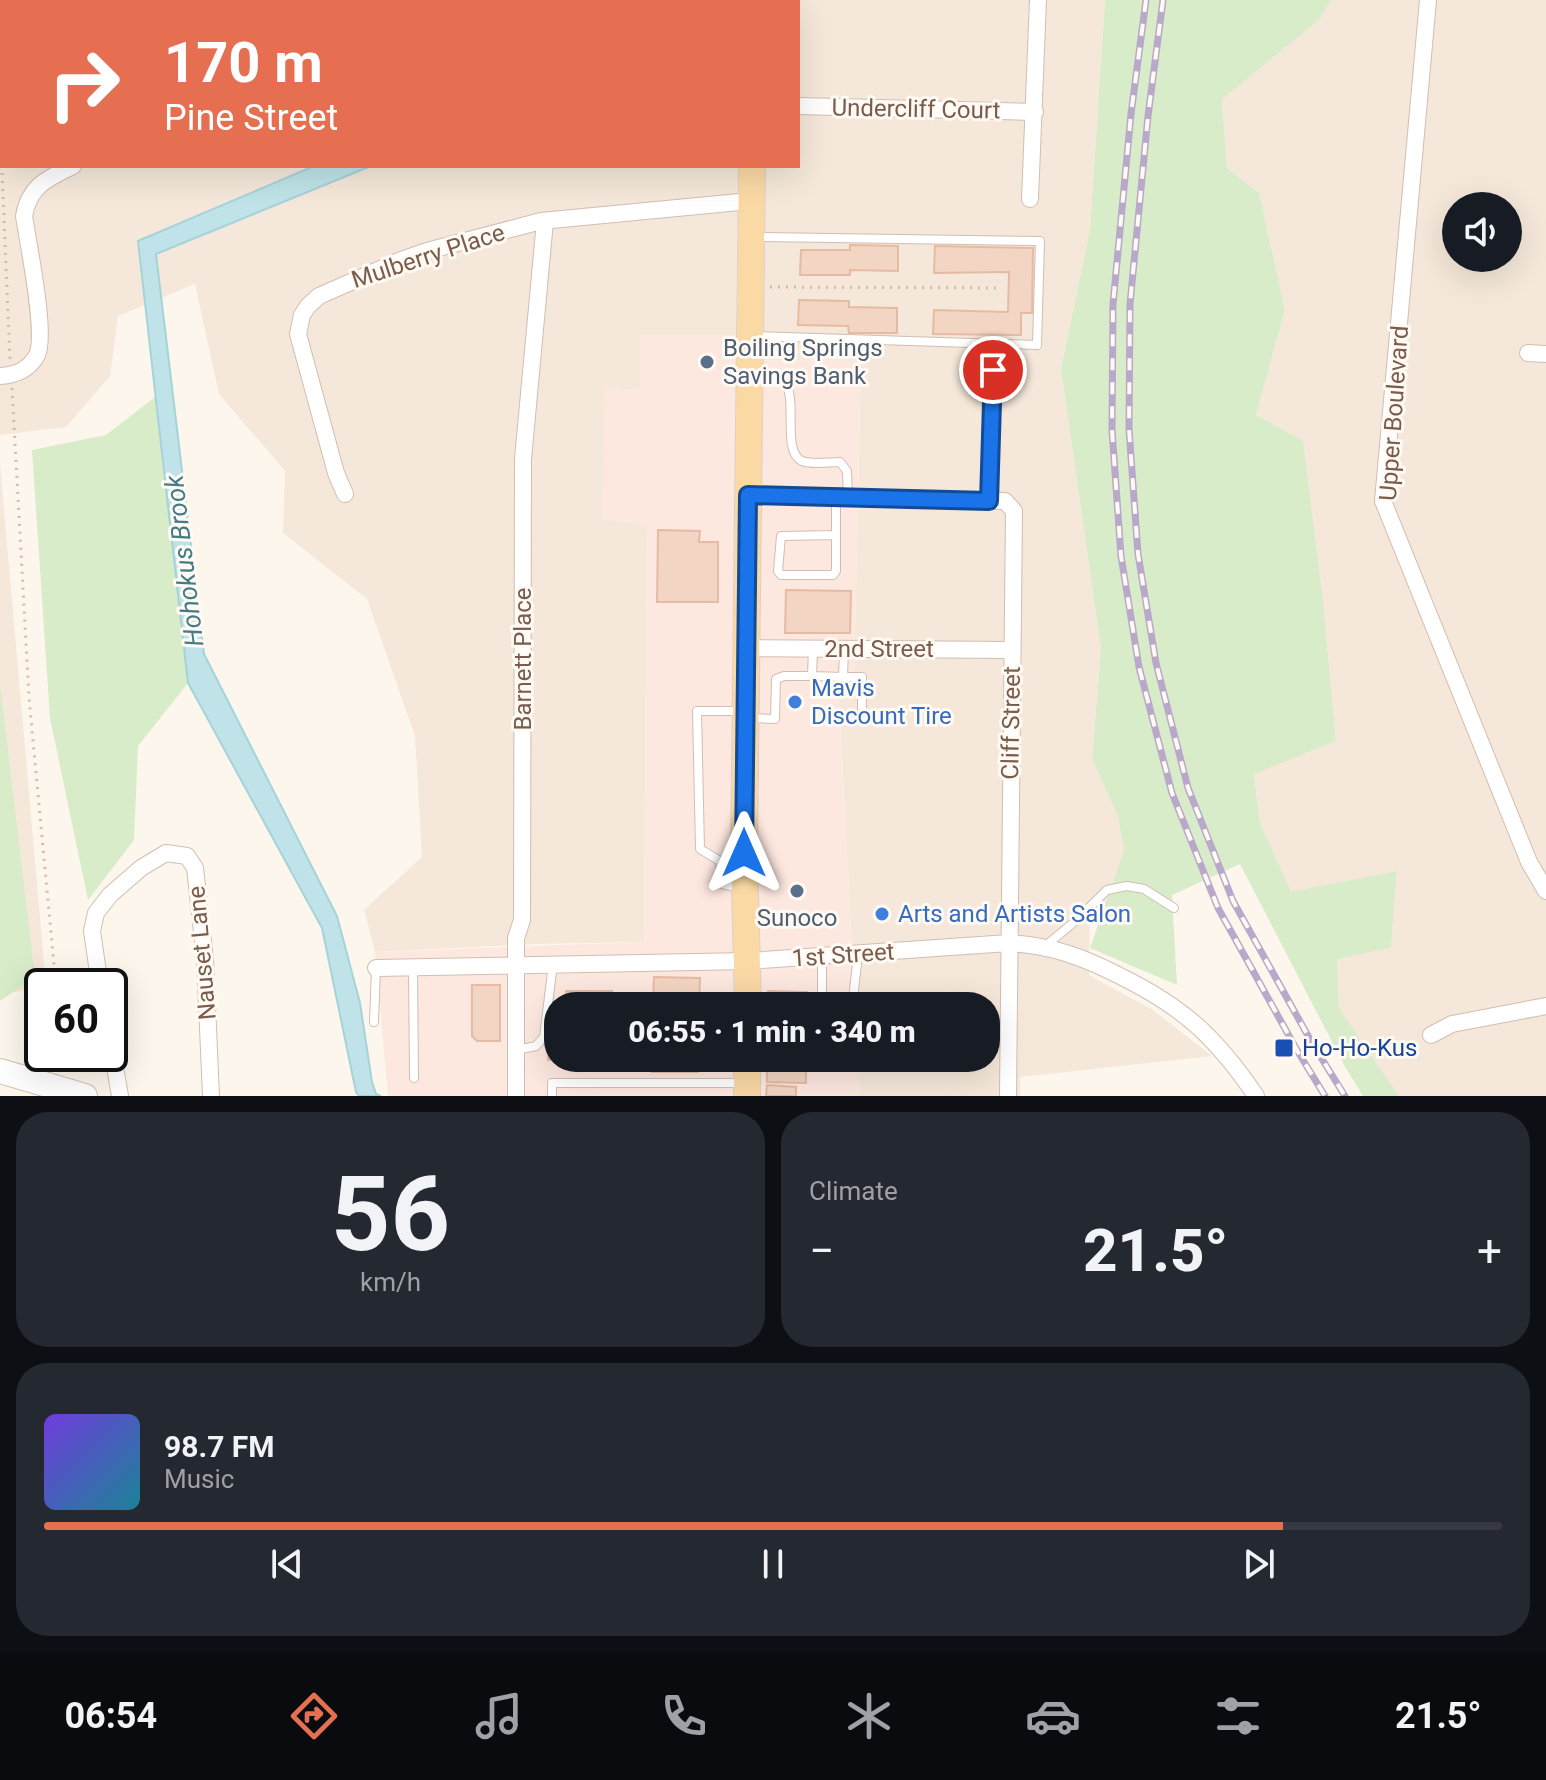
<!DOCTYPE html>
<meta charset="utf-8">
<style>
:root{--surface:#171b24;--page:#242831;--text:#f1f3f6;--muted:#9ea1a6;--line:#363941;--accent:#e76f51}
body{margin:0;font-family:Roboto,sans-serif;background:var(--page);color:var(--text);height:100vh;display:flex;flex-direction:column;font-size:30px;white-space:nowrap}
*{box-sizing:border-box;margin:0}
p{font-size:26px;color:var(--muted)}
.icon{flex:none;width:44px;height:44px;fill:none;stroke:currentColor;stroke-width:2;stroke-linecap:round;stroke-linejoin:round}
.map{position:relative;height:1096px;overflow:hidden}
.side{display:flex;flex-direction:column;gap:16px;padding:16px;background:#0d0f14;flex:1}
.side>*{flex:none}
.hud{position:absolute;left:0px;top:0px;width:800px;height:168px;box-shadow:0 8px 32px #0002;background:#e76f51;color:#fff;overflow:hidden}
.fabs{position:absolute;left:1442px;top:192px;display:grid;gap:16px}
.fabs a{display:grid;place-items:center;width:80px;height:80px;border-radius:50%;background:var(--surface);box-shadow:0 8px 32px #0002;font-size:40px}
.speed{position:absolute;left:24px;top:968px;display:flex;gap:16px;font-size:40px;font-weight:700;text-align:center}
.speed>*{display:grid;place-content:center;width:104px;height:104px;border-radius:50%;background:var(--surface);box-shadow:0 8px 32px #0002;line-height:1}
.speed .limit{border:4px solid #111;border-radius:12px;background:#fff;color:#111}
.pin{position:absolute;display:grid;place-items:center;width:68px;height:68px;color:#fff;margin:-34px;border:4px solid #fff;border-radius:50%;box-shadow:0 2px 8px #0007}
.me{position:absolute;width:88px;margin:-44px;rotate:0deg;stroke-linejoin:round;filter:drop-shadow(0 0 6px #0008)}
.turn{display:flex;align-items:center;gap:28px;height:168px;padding:0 32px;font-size:36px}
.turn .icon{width:104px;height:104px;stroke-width:2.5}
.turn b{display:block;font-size:56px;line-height:68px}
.big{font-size:60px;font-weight:800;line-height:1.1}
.side .widget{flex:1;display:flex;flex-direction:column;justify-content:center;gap:12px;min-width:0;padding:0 28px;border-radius:32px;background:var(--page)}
.side .dial{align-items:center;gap:0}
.dial b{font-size:104px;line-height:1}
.song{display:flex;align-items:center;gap:24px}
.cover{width:96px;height:96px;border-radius:12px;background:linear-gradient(135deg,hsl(260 70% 55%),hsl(190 70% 35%))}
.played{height:8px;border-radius:4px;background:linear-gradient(90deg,var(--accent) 85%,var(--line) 85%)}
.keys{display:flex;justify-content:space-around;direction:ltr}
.heat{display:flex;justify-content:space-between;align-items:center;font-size:44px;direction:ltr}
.side .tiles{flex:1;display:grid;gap:16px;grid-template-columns:1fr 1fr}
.widget:last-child{grid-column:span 2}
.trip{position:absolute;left:544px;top:992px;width:456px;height:80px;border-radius:32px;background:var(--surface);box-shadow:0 8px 32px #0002;font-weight:800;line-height:80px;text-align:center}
.menu{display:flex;height:128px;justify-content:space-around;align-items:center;background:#090b0e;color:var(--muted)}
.menu .icon{width:56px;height:56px}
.menu .selected{color:var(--accent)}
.menu b{font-size:36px;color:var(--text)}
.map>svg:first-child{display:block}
.residential{fill:#f5e8da;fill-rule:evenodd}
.commercial{fill:#fde8e0}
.green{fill:#d8ecc9}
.water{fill:#bfe3e8;stroke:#a5d3da;stroke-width:2}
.building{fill:#f3d5c3;stroke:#e6bba3;stroke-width:2}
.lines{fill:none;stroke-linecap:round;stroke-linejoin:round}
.lane-casing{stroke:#d1beb0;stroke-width:10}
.street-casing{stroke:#d1beb0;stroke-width:18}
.secondary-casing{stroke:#d6c0b0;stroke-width:26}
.primary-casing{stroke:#dad1cd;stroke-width:28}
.path{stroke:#d9b8a5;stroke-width:3;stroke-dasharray:2 6;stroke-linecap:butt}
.lane{stroke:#fff;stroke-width:8}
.street{stroke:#fff;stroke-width:16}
.secondary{stroke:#fff;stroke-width:24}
.primary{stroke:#fbd9a5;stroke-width:26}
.rail-casing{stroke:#b9a8c9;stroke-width:7}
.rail{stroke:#fffaf3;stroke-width:4;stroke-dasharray:12;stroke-linecap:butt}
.route-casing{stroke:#114b97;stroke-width:20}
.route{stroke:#1a73e8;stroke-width:14}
.service-dot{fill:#5c6f8a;stroke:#fffaf3;stroke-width:3}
.shop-dot{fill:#3f7fe0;stroke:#fffaf3;stroke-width:3}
.transit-dot{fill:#1a4fb4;stroke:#fffaf3;stroke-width:3}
.labels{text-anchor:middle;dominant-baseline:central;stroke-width:6;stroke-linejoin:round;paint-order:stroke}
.street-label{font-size:24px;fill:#7a5c4d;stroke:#fffaf3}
.service-label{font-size:24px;fill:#4e5e75;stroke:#fffaf3;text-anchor:start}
.shop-label{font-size:24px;fill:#366cbe;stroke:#fffaf3;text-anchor:start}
.transit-label{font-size:24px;fill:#164399;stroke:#fffaf3;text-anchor:start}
.water-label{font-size:26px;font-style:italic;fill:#437c86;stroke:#fffaf3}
</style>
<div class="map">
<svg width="1546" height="1096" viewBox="0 0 1546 1096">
<rect width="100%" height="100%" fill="#fdf6ec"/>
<path class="residential" d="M0 0H1105L1090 229 1061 369 1101 649 1092 759 1118 816 1124 851 1139 913 1090 916 1089 975 1153 1010 1212 1056 1020 1077V1096H860L858 1058H986V1006H855L838 681 854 679 861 361 760 360 763 223H737L736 335H640V390L606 388 647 526 644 942 537 944 375 952 364 910 422 857 415 736 367 599 283 533 285 471 219 394 195 284 118 316 110 376 66 427 0 435ZM2 2H798V166H2Z
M1331 0H1546V1096H1399L1339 1008 1337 958 1391 948 1397 872 1291 893 1260 823 1254 773 1336 741 1323 601 1256 415 1285 310 1259 193 1227 168 1222 98 1319 20ZM1456 206H1508V258H1456Z
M0 464 46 986 0 995Z"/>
<path class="commercial" d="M640 335H736V360L861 361 854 679 838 681 855 1006H558V1058H858L860 1096H388L375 952 644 942 647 526 602 519 605 388 640 390Z"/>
<path class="green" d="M1105 0H1331L1319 20 1222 99 1227 168 1259 193 1285 310 1256 415 1303 441 1323 601 1336 741 1254 774 1260 823 1291 892 1397 871 1391 948 1337 959 1339 1008 1399 1096H1363L1344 1065 1240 864 1172 895 1177 985 1090 948 1124 851 1118 816 1092 759 1101 649 1061 369 1090 229Z
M155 397 188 683 138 746 134 840 88 900 50 718 32 450 106 435Z
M0 684 35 977 0 1001Z"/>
<path class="water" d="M314 166H371L156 254 204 654 337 916 360 1003 372 1082 376 1094 381 1096H359L356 1092 322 928 188 683 138 241Z"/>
<path class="building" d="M850 245 898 246V271L850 270V275H800L801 250H850Z
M935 246 1033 248 1032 313H1021V335L933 334 934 310 1008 312 1009 272 934 273Z
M799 300 849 301V307L897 308V333H849L848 326 798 325Z
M658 530 700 531 699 542H718V602H657Z
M786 590 851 591 850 633H785Z
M654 977 700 978 699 1006H653Z
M472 985H500V1041H477L472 1036Z
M566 991H612V1006H566Z
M768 991 807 992V1006H767Z
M557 1032 558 1058H600V1060H548V1039H557Z
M652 1058H698V1072H652Z
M827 1058H854V1067H827Z
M767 1065 806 1066V1083L767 1082Z
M767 1085 796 1087V1096H766Z"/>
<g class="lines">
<g class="lane-casing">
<path id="lane" d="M755 336 1037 345 1040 241 756 237
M754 380 777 381 786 384C797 403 782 452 802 461 812 465 829 462 840 462L847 471 848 497
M835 535 781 536 778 571 781 575H833L836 571V498
M813 649 812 676 843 677 844 649
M843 677H862V716
M748 718 775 719 776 679 784 676H812
M740 888 722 884 720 861 700 849 697 711H740
M1044 947 1073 923 1107 890 1127 886 1144 889 1174 908
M413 968 414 1078
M834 1001 853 999 858 955
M822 1006V957
M374 1022 376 968
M516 1050 536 1046 544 1037 553 964
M552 1096V1083H742"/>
</g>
<g class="street-casing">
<path id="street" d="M100 0V2
M280 0V2
M444 0V2
M1428 0 1383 501 1529 862 1546 891
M798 106 1035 112
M1030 199 1038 0
M1528 353 1546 354
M0 376C16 375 29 370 37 355 47 334 28 243 24 216 29 186 48 178 73 166
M345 494 336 473 298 334 302 315 308 306 319 296 401 260 427 251 541 221 750 201
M748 495 1005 501 1014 511 1008 1096
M989 501 993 370
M745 648 1012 650
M376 968 748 961 1009 943C1052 946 1081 956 1120 976 1183 1007 1216 1037 1256 1096
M100 986 92 931 96 913 110 895 141 868 166 853 187 856 195 868 205 959 211 1096
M1431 1035 1452 1024 1546 1006
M110 1039 120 1096
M516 1096V938L522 920 523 459 545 221"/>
</g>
<g class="secondary-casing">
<path id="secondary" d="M0 1071 85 1096"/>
</g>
<g class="primary-casing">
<path id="primary" d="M767 2V0
M748 1006 744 853 752 166
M747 1096V1058"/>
</g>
<path class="path" d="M0 125 10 360
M770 287 1002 288
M12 388 29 698 56 986
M63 1054 65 1072"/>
<use href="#lane" class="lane"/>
<use href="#street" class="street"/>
<use href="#secondary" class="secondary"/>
<use href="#primary" class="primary"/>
<g class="rail-casing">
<path id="rail" d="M1146 0 1131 114 1113 304 1112 430 1121 556 1139 667 1172 793 1218 908 1298 1052 1325 1096
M1163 0 1148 116 1130 304 1129 429 1138 554 1156 663 1188 788 1233 901 1312 1043 1345 1096"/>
</g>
<use href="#rail" class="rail"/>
</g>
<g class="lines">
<g class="route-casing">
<path id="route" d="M744 853 748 495 989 501 993 370"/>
</g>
<use href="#route" class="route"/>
</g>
<g class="service-dot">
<circle cx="707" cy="362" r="8"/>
<circle cx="797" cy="891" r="8"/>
</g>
<g class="shop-dot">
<circle cx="795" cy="702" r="8"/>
<circle cx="882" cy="914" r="8"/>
</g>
<rect class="transit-dot" x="1274" y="1038" width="20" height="20" rx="4"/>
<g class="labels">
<g class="street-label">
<text transform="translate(916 109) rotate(1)">Undercliff Court</text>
<text transform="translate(428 256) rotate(-18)">Mulberry Place</text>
<text transform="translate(1394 413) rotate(-86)">Upper Boulevard</text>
<text x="879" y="649">2nd Street</text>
<text transform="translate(523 659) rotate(-90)">Barnett Place</text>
<text transform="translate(1011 723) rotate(-89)">Cliff Street</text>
<text transform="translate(202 953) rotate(-95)">Nauset Lane</text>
<text transform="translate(843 955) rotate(-4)">1st Street</text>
</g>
<g class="service-label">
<text x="723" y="348">Boiling Springs<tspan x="723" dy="28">Savings Bank</tspan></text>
<text x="797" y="918" text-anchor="middle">Sunoco</text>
</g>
<g class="shop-label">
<text x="811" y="688">Mavis<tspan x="811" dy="28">Discount Tire</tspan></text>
<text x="898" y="914">Arts and Artists Salon</text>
</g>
<g class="transit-label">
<text x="1302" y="1048">Ho-Ho-Kus</text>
</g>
<g class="water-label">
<text transform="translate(184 561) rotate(-97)">Hohokus Brook</text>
</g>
</g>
</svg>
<div class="fabs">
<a><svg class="icon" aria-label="sound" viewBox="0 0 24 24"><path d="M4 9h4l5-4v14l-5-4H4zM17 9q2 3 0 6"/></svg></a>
</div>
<div class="speed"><div class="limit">60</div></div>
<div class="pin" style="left:993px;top:370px;background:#d93025"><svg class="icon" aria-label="arrive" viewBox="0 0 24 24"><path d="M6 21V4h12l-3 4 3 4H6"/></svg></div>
<svg class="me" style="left:744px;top:853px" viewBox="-20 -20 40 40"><path d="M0-17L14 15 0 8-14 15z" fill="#1a73e8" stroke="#fff" stroke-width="4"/></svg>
<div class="trip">06:55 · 1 min · 340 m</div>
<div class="hud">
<div class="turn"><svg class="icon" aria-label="right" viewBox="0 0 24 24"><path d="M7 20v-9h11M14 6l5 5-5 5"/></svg><div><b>170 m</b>Pine Street</div></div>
</div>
</div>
<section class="side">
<div class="tiles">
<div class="widget dial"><b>56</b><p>km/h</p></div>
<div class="widget"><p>Climate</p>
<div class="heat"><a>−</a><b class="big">21.5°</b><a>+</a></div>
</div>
<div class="widget">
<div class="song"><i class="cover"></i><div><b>98.7 FM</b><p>Music</p></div></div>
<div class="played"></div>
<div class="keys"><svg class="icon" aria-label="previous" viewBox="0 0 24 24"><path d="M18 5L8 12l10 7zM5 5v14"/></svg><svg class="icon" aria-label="pause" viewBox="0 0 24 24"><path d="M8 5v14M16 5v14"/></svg><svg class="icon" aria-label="next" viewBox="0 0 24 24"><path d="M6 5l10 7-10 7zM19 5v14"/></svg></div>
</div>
</div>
</section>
<nav class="menu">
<b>06:54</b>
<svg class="icon selected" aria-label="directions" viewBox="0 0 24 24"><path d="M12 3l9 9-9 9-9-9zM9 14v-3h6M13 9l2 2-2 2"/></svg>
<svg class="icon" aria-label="music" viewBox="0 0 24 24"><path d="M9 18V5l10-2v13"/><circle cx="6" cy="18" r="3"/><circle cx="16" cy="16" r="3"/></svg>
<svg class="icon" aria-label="phone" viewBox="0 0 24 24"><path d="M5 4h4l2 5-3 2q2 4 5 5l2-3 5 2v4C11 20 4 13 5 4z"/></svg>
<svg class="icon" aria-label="climate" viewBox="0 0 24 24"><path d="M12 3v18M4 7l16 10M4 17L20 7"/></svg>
<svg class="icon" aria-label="car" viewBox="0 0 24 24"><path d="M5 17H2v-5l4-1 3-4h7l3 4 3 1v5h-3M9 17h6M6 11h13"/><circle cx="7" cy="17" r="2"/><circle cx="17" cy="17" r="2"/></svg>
<svg class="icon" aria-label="filters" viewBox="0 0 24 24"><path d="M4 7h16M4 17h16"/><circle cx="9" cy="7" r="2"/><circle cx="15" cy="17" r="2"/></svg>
<b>21.5°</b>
</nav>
